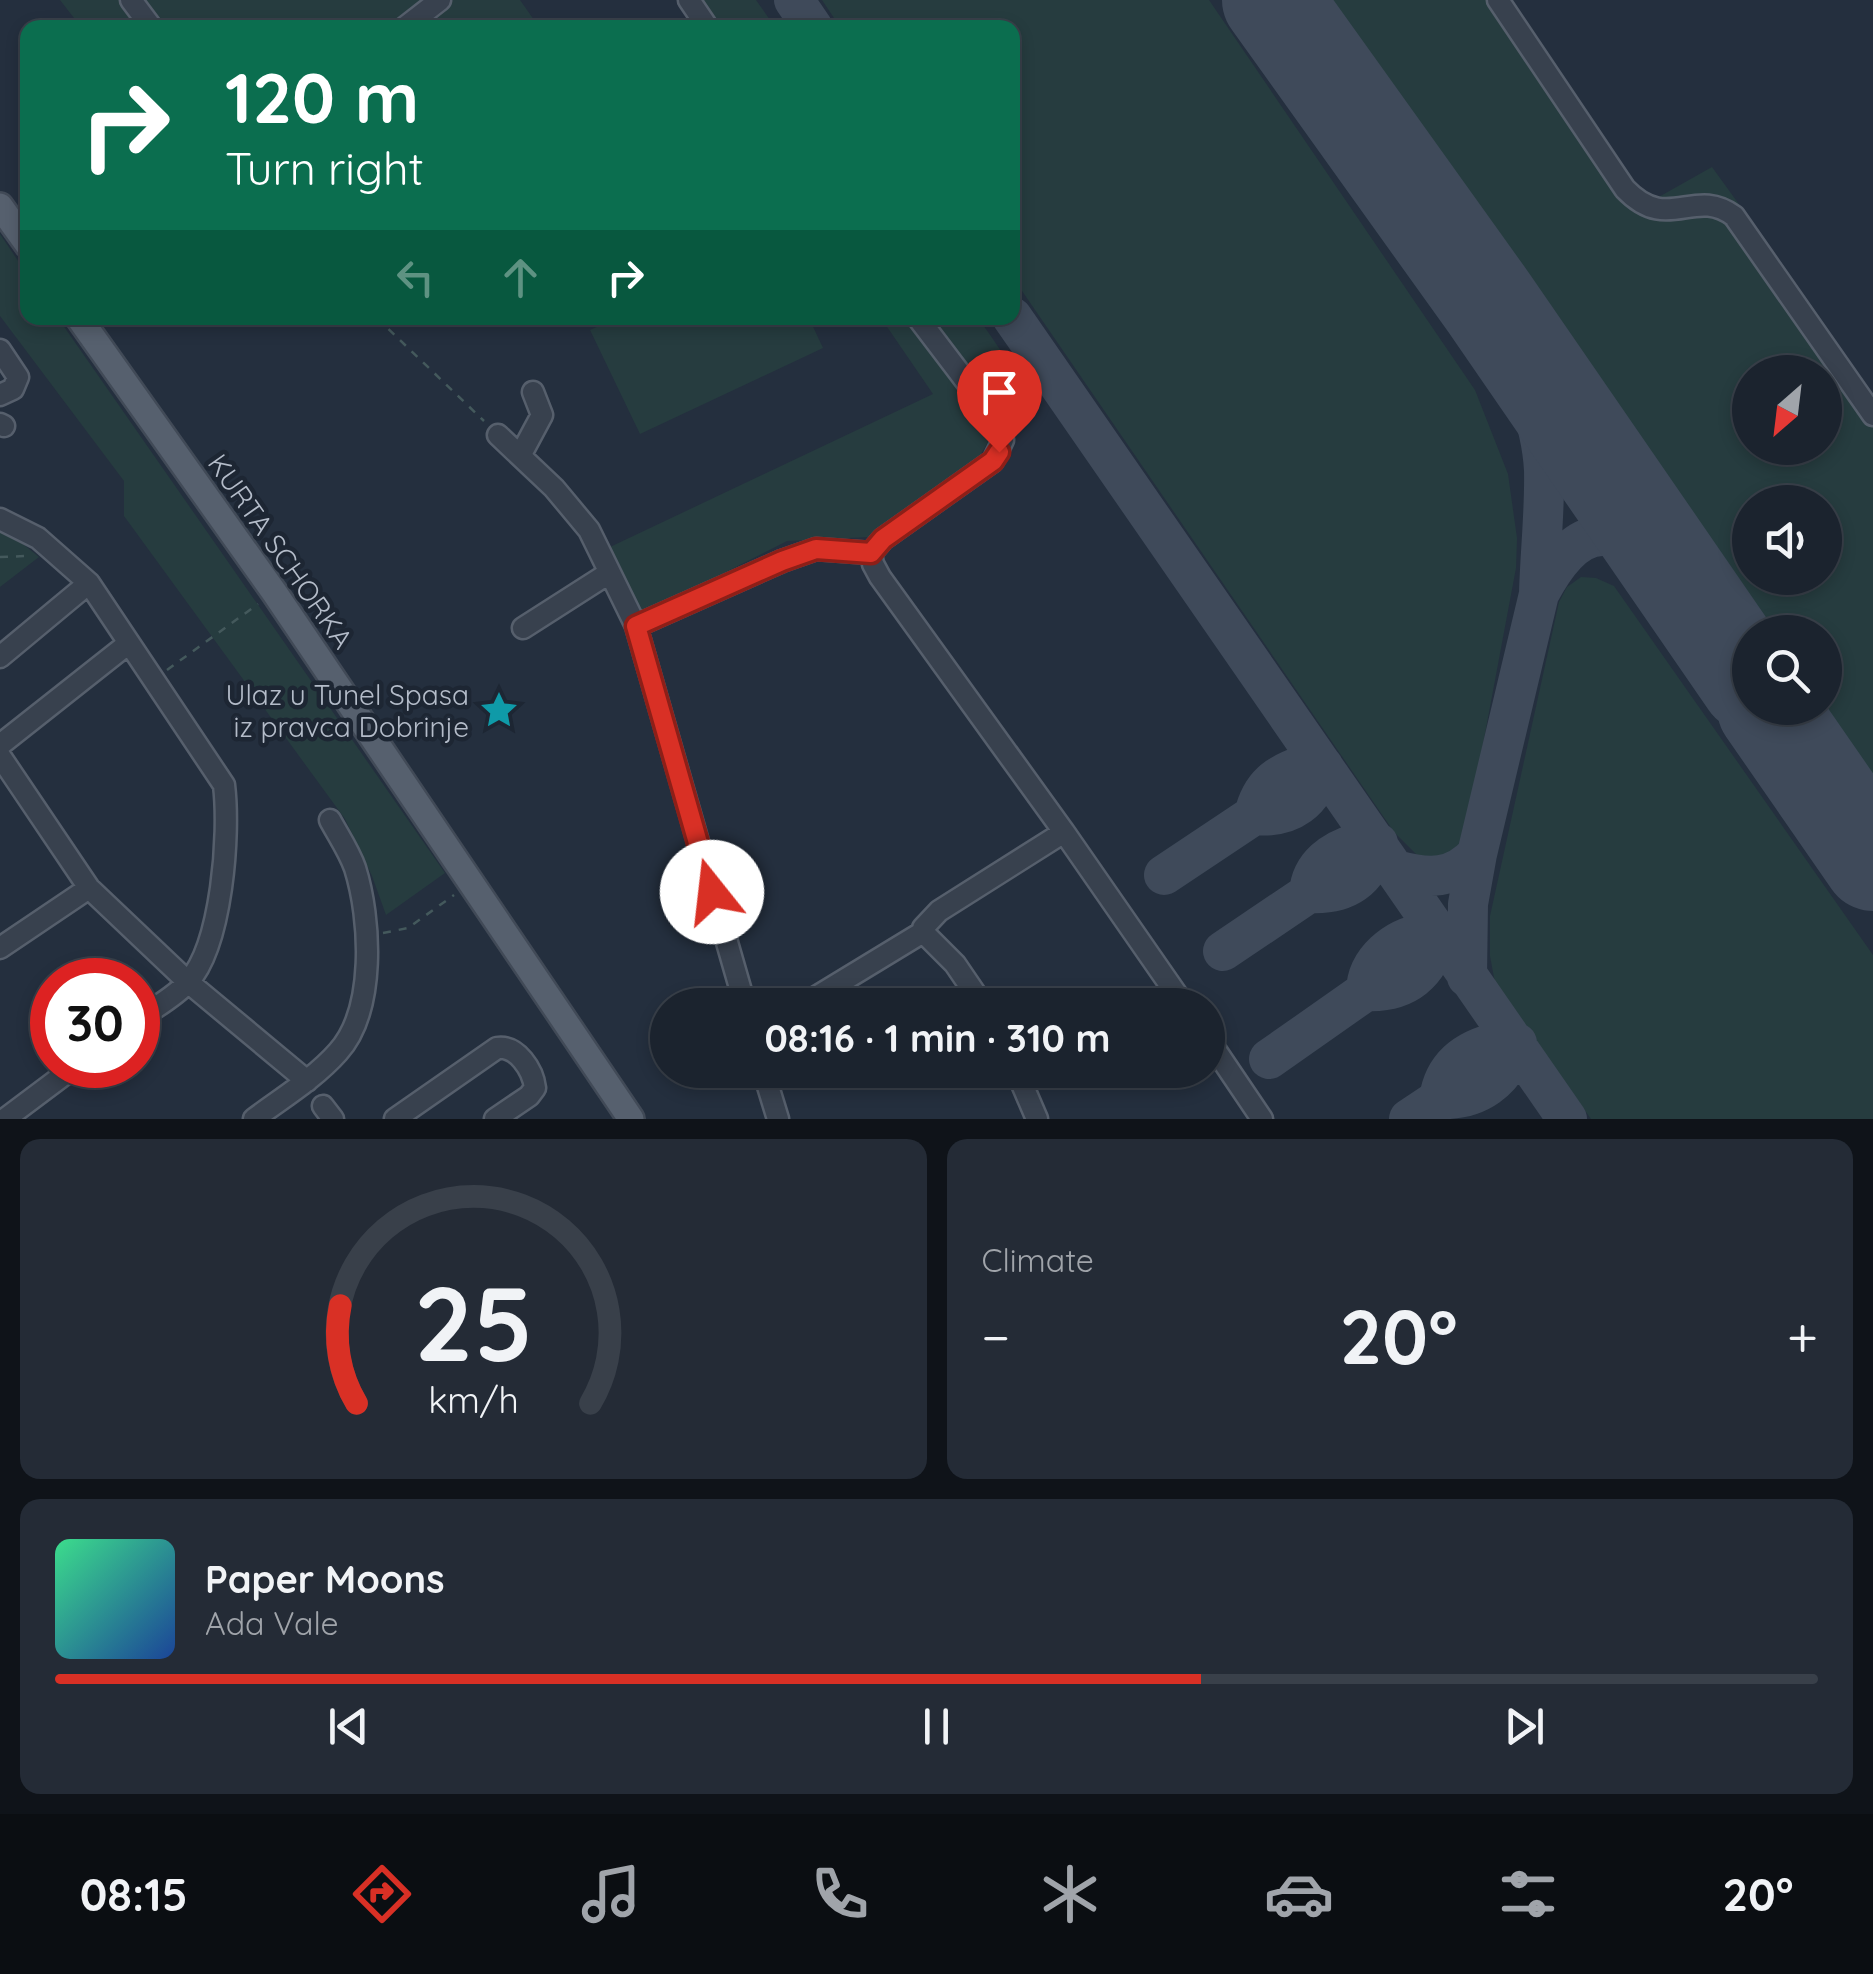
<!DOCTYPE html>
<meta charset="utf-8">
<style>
:root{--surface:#1b232e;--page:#242b36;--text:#f1f3f6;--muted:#a0a4aa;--line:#39404a;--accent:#d93025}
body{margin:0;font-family:Quicksand,sans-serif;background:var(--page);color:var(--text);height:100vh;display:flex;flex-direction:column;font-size:38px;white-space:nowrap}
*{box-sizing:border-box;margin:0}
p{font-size:32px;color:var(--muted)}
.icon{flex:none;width:55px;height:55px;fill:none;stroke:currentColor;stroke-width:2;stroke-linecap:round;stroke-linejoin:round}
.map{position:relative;height:1119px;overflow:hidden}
.panel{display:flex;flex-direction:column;gap:20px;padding:20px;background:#0f1319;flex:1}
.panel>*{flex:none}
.banner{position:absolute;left:20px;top:20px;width:1000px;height:305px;border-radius:20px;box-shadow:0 5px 15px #0003,0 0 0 2px var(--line);background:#0b6e4f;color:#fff;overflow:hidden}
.needle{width:65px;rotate:208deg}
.buttons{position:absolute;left:1732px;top:355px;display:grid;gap:20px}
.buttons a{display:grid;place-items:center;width:110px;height:110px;border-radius:50%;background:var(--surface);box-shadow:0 5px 15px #0003,0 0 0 2px var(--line);font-size:50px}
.speed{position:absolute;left:30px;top:958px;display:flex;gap:20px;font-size:50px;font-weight:700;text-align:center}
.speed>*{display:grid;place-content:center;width:130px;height:130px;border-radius:50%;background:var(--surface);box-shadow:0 5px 15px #0003,0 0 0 2px var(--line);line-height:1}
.speed .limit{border:15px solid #d22;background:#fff;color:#111}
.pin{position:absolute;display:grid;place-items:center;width:85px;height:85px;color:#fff;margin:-102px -42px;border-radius:50% 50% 50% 0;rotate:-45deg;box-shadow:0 0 10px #0007}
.pin .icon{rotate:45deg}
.me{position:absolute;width:110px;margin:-55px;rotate:344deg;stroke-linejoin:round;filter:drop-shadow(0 0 8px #0008)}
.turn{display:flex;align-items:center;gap:35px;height:210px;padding:0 40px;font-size:45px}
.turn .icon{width:130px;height:130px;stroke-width:2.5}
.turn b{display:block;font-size:70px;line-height:85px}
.lanes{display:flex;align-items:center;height:95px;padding:0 40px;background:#0003;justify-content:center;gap:50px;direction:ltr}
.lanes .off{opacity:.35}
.big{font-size:75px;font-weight:700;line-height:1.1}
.panel .card{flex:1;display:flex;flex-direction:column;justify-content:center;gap:15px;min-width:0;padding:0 35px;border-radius:20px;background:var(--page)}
.panel .dial{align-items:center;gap:0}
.dial svg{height:260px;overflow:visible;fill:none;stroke:var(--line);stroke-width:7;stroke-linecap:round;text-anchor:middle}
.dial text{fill:var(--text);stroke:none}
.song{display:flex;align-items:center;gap:30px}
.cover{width:120px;height:120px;border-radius:15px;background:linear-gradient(135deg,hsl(150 70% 55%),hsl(220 70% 35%))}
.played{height:10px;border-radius:5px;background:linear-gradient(90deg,var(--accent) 65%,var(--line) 65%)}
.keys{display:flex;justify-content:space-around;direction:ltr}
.heat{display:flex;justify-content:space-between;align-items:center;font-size:55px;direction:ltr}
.panel .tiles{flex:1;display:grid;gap:20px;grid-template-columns:1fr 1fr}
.card:last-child{grid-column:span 2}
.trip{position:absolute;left:650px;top:988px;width:575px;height:100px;border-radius:50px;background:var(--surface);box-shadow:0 5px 15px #0003,0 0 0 2px var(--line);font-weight:700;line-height:100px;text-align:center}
.tab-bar{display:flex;height:160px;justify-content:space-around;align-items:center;background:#0b0e12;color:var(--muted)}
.tab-bar .icon{width:70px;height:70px}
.tab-bar .on{color:var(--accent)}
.tab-bar b{font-size:45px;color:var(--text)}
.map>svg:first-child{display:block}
.green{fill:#263c3f;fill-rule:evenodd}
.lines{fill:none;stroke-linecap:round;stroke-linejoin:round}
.taxiway{stroke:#3f4a5a;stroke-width:40}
.runway{stroke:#3f4a5a;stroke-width:100}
.minor-casing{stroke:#565f6c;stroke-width:25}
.major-casing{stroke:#414a57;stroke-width:30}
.path{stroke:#44595c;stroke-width:2.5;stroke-dasharray:8 8;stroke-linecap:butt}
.minor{stroke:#38414e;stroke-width:20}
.major{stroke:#56606e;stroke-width:25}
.route-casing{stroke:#8d1f18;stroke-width:25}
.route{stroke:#d93025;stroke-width:18}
.labels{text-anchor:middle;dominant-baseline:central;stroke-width:9;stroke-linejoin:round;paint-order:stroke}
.street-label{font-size:28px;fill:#b4bcc9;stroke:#1d2633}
.poi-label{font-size:28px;fill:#b4bcc9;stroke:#1d2633;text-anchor:end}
</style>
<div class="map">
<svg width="1873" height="1119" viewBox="0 0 1873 1119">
<rect width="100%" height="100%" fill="#242f3e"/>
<path class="green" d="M60 0H120L140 27H81Z
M143 0H429L392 28 164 27Z
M453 0H520L539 27 417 28Z
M696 0H756L775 27H716Z
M822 0H1209L1475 390 1508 474 1517 538 1516 568 1466 835C1455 855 1445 863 1422 860L1394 832 1013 278 1012 28 840 27Z
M1331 0H1493L1634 206 1705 211 1726 216 1873 421V792L1815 708H1825V632H1764ZM1750 372H1825V448H1750ZM1750 502H1825V578H1750Z
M1712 167 1746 214 1742 217 1648 203Z
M0 234 27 274 28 318H58L445 873 386 915 372 876 345 819 124 516V481L0 316Z
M616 318H809L823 348 640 434 590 330Z
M881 318H912L985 417 988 442 978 459 870 537 787 541 641 615 610 547 933 394Z
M931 318H978C996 344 1033 388 1017 422L1010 423Z
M0 532 23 544 39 557 0 587Z
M1581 577 1596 578 1614 586 1873 955V1119H1591L1495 983 1490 956V916L1559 602 1567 587Z"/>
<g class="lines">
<path class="taxiway" d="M794 0 813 28
M1489 303C1512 355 1541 412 1544 470 1545 511 1540 553 1539 594 1587 504 1623 532 1685 587
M1012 317 1567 1119
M1304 765 1323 766C1314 801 1291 819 1254 815 1261 785 1277 774 1304 765Z
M1358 843H1378C1369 880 1346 895 1309 893 1311 865 1333 850 1358 843Z
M1396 870C1429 879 1453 880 1477 854L1539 594
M1164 875 1254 815
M1424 933 1438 934C1430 973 1406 993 1366 991 1367 960 1395 938 1424 933Z
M1223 951 1309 893
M1467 977 1468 904 1477 854
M1502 1041 1517 1043C1506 1081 1477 1101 1439 1099 1444 1064 1468 1048 1502 1041Z
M1269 1059 1366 991
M1409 1119 1439 1099"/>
<path class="runway" d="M1272 0 1489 303 1750 682
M1767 708 1873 861"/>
<g class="minor-casing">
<path id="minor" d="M131 0 152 28
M689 0 708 28
M1498 0 1625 189C1668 234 1694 186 1734 216L1873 415
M404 28 440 0
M0 350 18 377 13 389 0 395
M0 424 4 426
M498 435 554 488 589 530 636 626 745 1005
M520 456 542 415 533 392
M0 519 38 538 89 583 224 785C230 834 222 945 188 982 175 997 153 1008 138 1020
M871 553 883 539 993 461 1003 440 1000 426 918 318
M636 626 782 561 816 549 871 553 873 564 880 577 1064 832 939 911 923 928V932L955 964 983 1005
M523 628 609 573
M0 657 89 583
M0 745 129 643
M0 756 89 888 188 982 307 1081
M1064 832 1184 1005
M0 948 89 888
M803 1005 923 932
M1208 1039 1262 1119
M763 1070 778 1119
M1016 1070 1037 1119
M323 1106 333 1119
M5 1119 77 1065
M254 1119C282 1098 314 1079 338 1052 376 1010 371 919 355 868 349 851 338 835 330 820
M395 1119 497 1048C517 1045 533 1070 535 1088L529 1096 495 1119"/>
</g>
<g class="major-casing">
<path id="major" d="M0 206 28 245
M79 318 274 592 631 1119"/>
</g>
<path class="path" d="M377 318 484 421
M0 557 26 556 28 552
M167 670 258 604
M383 933 408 928 454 895"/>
<use href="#minor" class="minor"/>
<use href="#major" class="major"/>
</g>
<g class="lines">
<g class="route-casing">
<path id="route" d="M712 892 636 626 782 561 816 549 871 553 883 539 993 461 999 452"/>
</g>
<use href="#route" class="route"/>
</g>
<defs>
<g id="sight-bare" transform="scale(3)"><path d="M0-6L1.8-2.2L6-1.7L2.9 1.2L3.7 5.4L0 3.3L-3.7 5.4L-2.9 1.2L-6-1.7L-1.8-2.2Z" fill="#0f9aa8" stroke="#1d2633" stroke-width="2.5" paint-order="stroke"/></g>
</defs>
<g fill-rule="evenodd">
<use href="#sight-bare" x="499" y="710"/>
</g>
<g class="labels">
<g class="street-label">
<text transform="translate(281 551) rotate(55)">KURTA SCHORKA</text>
</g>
<g class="poi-label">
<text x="469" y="694">Ulaz u Tunel Spasa<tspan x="469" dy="32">iz pravca Dobrinje</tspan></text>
</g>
</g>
</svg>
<div class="buttons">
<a><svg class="needle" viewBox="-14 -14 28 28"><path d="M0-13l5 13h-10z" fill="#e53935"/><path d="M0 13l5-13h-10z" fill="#a0a4aa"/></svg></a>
<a><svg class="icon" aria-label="sound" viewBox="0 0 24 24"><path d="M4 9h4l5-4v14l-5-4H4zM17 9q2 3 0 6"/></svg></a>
<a><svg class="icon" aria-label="search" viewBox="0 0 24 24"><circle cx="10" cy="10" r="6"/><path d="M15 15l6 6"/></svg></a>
</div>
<div class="speed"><div class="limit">30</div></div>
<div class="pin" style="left:999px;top:452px;background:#d93025"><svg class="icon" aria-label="arrive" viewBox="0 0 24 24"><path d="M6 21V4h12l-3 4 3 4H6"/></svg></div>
<svg class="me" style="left:712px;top:892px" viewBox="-20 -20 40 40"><circle r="19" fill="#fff"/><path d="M0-13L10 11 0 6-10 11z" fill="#d93025"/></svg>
<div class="trip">08:16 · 1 min · 310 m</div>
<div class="banner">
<div class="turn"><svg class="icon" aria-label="right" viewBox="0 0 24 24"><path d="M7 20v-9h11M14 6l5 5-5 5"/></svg><div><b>120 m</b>Turn right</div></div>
<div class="lanes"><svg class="icon off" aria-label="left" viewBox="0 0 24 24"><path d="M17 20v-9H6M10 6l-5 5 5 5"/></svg><svg class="icon off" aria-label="ahead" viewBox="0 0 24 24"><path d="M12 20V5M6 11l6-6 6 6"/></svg><svg class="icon" aria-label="right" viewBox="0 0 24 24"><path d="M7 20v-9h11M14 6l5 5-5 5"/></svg></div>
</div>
</div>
<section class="panel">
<div class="tiles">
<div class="card dial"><svg viewBox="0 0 100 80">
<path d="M14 69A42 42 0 1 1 86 69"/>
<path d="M14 69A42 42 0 0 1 9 39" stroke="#d93025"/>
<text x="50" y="56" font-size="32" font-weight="700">25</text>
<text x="50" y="72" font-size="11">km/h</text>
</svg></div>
<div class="card"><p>Climate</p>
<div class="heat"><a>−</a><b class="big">20°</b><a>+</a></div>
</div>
<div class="card">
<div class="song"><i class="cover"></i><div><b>Paper Moons</b><p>Ada Vale</p></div></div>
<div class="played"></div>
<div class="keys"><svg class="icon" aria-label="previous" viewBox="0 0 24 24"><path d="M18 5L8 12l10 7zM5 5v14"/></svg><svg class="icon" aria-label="pause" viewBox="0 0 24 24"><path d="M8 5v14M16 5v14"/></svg><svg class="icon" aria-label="next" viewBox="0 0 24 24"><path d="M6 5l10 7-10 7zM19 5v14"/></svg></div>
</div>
</div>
</section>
<nav class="tab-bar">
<b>08:15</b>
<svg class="icon on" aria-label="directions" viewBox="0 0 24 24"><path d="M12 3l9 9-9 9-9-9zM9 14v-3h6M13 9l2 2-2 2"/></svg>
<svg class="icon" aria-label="music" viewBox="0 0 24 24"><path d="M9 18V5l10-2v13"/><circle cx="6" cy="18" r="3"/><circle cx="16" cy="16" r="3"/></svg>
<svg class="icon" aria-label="phone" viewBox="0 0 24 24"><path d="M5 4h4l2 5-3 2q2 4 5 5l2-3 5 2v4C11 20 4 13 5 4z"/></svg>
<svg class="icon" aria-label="climate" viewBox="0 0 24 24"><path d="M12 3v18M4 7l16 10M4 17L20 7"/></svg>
<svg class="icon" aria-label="car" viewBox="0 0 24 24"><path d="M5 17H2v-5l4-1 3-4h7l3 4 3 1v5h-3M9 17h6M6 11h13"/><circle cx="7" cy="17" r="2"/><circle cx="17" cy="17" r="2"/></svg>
<svg class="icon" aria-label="filters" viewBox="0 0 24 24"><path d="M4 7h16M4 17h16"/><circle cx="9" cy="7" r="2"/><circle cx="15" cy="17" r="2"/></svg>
<b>20°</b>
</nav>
